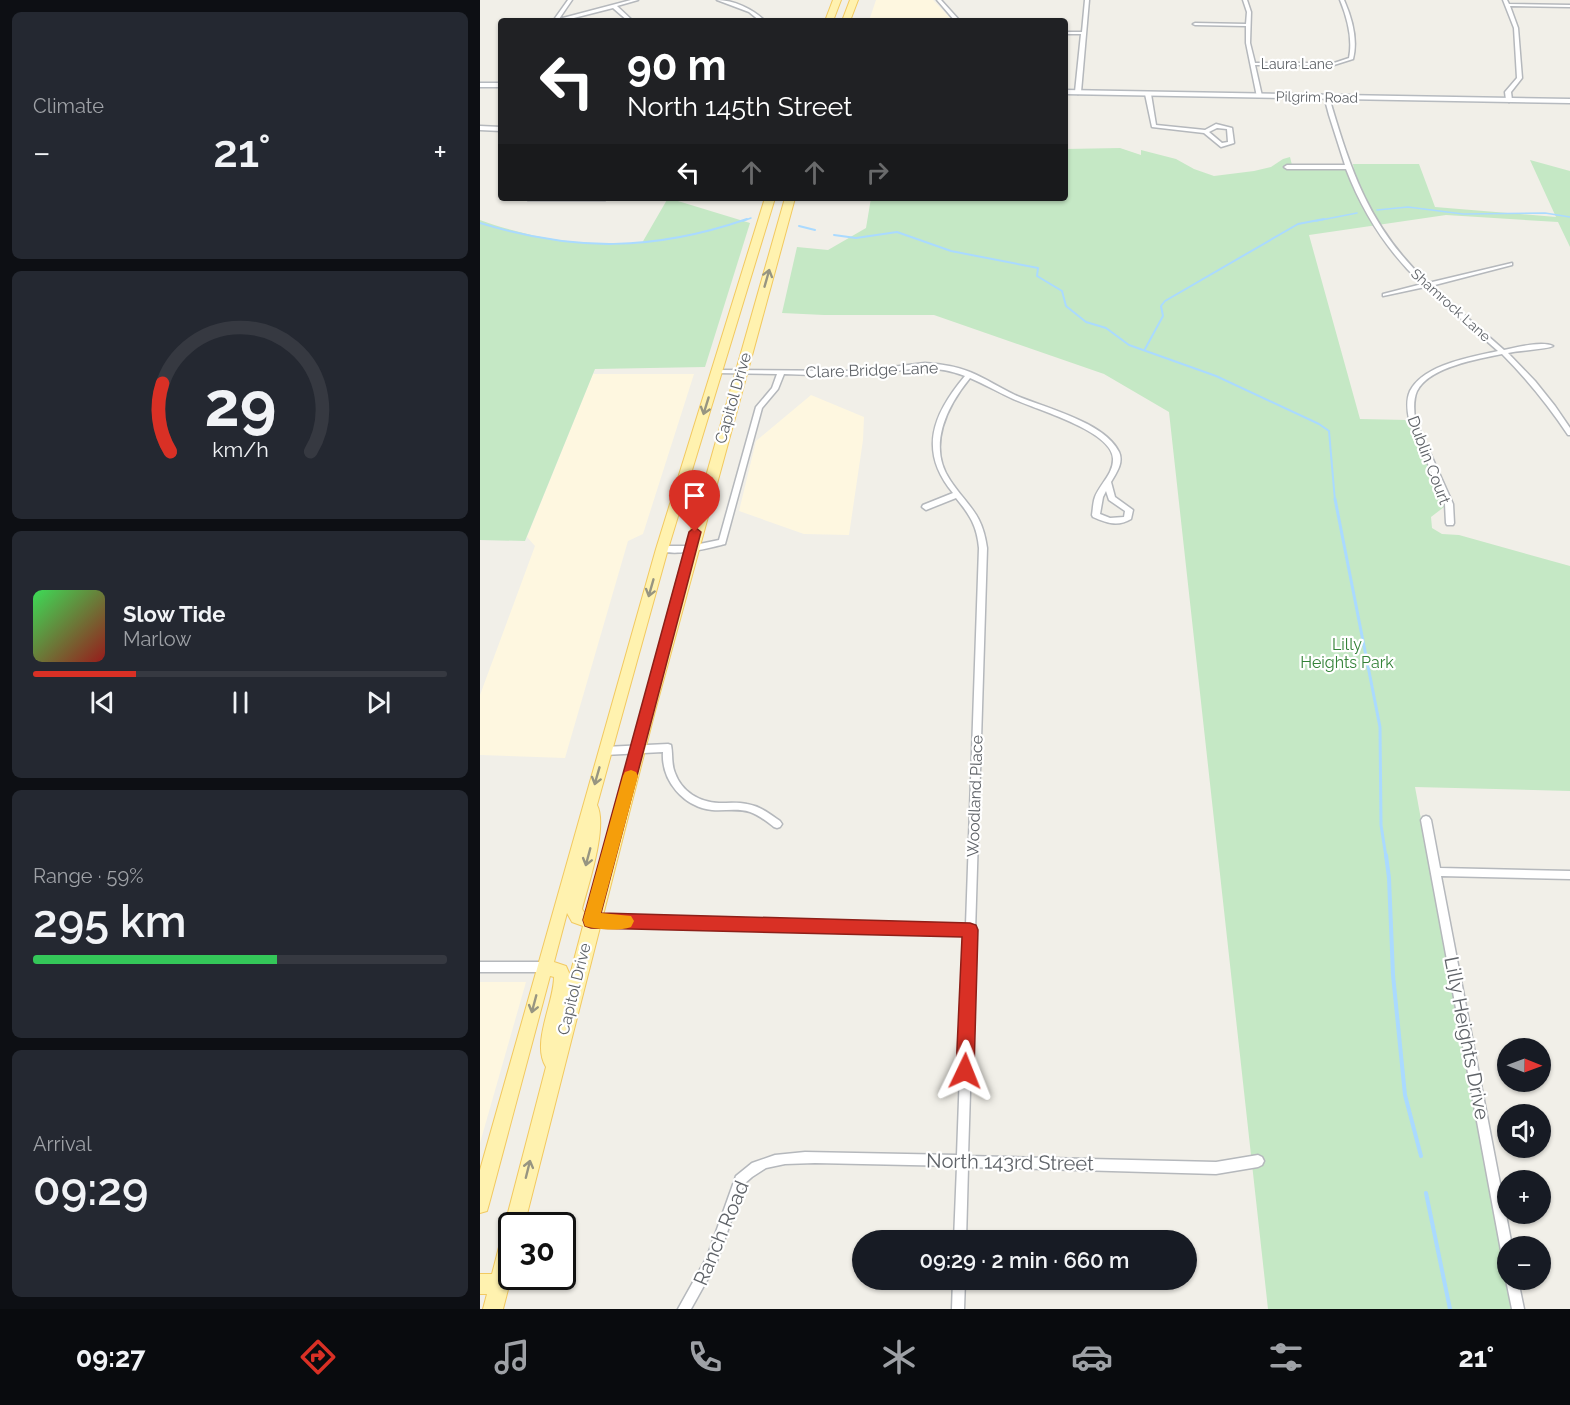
<!DOCTYPE html>
<meta charset="utf-8">
<style>
:root{--surface:#171b24;--page:#242831;--text:#f1f3f6;--muted:#9ea1a6;--line:#363941;--accent:#d93025}
body{margin:0;font-family:Raleway,sans-serif;background:var(--page);color:var(--text);height:100vh;display:flex;flex-direction:column;font-size:22px;white-space:nowrap}
*{box-sizing:border-box;margin:0}
p{font-size:20px;color:var(--muted)}
.icon{flex:none;width:33px;height:33px;fill:none;stroke:currentColor;stroke-width:2;stroke-linecap:round;stroke-linejoin:round}
.map{position:relative;flex:1;overflow:hidden}
.side{display:flex;flex-direction:column;gap:12px;padding:12px;background:#0d0f14;width:480px}
.side>*{flex:none}
.top-card{position:absolute;left:18px;top:18px;width:570px;height:183px;border-radius:6px;box-shadow:0 2px 4px #0004;background:#202124;color:#fff;overflow:hidden}
.needle{width:39px;rotate:91deg}
.controls{position:absolute;left:1017px;top:1038px;display:grid;gap:12px}
.controls a{display:grid;place-items:center;width:54px;height:54px;border-radius:50%;background:var(--surface);box-shadow:0 2px 4px #0004;font-size:30px}
.speed{position:absolute;left:18px;top:1212px;display:flex;gap:12px;font-size:30px;font-weight:700;text-align:center}
.speed>*{display:grid;place-content:center;width:78px;height:78px;border-radius:50%;background:var(--surface);box-shadow:0 2px 4px #0004;line-height:1}
.speed .limit{border:3px solid #111;border-radius:9px;background:#fff;color:#111}
.pin{position:absolute;display:grid;place-items:center;width:51px;height:51px;color:#fff;margin:-62px -26px;border-radius:50% 50% 50% 0;rotate:-45deg;box-shadow:0 0 6px #0007}
.pin .icon{rotate:45deg}
.me{position:absolute;width:66px;margin:-33px;rotate:2deg;stroke-linejoin:round;filter:drop-shadow(0 0 4px #0008)}
.turn{display:flex;align-items:center;gap:21px;height:126px;padding:0 30px;font-size:27px}
.turn .icon{width:78px;height:78px;stroke-width:2.5}
.turn b{display:block;font-size:42px;line-height:51px}
.lanes{display:flex;align-items:center;height:57px;padding:0 30px;background:#0003;justify-content:center;gap:30px;direction:ltr}
.lanes .off{opacity:.35}
.big{font-size:45px;font-weight:600;line-height:1.1}
.side .card{flex:1;display:flex;flex-direction:column;justify-content:center;gap:9px;min-width:0;padding:0 21px;border-radius:9px;background:var(--page)}
.side .dial{align-items:center;gap:0}
.dial svg{height:156px;overflow:visible;fill:none;stroke:var(--line);stroke-width:7;stroke-linecap:round;text-anchor:middle}
.dial text{fill:var(--text);stroke:none}
.song{display:flex;align-items:center;gap:18px}
.cover{width:72px;height:72px;border-radius:9px;background:linear-gradient(135deg,hsl(130 70% 55%),hsl(0 70% 35%))}
.played{height:6px;border-radius:3px;background:linear-gradient(90deg,var(--accent) 25%,var(--line) 25%)}
.keys{display:flex;justify-content:space-around;direction:ltr}
.heat{display:flex;justify-content:space-between;align-items:center;font-size:33px;direction:ltr}
.charge{height:9px;border-radius:4px;background:linear-gradient(90deg,#34c759 59%,var(--line) 0)}
.trip{position:absolute;left:372px;top:1230px;width:345px;height:60px;border-radius:30px;background:var(--surface);box-shadow:0 2px 4px #0004;font-weight:600;line-height:60px;text-align:center}
.menu{display:flex;height:96px;justify-content:space-around;align-items:center;background:#090b0e;color:var(--muted)}
.menu .icon{width:42px;height:42px}
.menu .selected{color:var(--accent)}
.menu b{font-size:27px;color:var(--text)}
main{display:flex;flex:1;min-height:0}
.map>svg:first-child{display:block}
.commercial{fill:#fef7e0}
.green{fill:#c5e8c5}
.lines{fill:none;stroke-linecap:round;stroke-linejoin:round}
.stream-far3{stroke:#aadaff;stroke-width:1.5}
.stream-far2{stroke:#aadaff;stroke-width:2}
.stream-far1{stroke:#aadaff;stroke-width:3}
.stream{stroke:#aadaff;stroke-width:4}
.street-casing{stroke:#b5b8bc;stroke-width:3}
.secondary-casing{stroke:#b6babf;stroke-width:3}
.primary-casing{stroke:#f2c960;stroke-width:2}
.street{fill:#fff;fill-rule:evenodd}
.secondary{fill:#fff;fill-rule:evenodd}
.primary{fill:#fff2af;fill-rule:evenodd}
.oneway{stroke:#979581}
.route{fill:#d93025;stroke:#8d1f18;stroke-width:1.5}
.slow{fill:#f59e0b}
.labels{text-anchor:middle;dominant-baseline:central;stroke-width:4.5;stroke-linejoin:round;paint-order:stroke}
.far-street-label{font-size:14px;fill:#5f6368;stroke:#fff}
.street-label{font-size:16px;fill:#5f6368;stroke:#fff}
.park-label{font-size:16px;fill:#348238;stroke:#fff}
.near-street-label{font-size:20px;fill:#5f6368;stroke:#fff}
</style>
<main>
<section class="side">
<div class="card"><p>Climate</p>
<div class="heat"><a>−</a><b class="big">21°</b><a>+</a></div>
</div>
<div class="card dial"><svg viewBox="0 0 100 80">
<path d="M14 69A42 42 0 1 1 86 69"/>
<path d="M14 69A42 42 0 0 1 10 34" stroke="#d93025"/>
<text x="50" y="56" font-size="32" font-weight="700">29</text>
<text x="50" y="72" font-size="11">km/h</text>
</svg></div>
<div class="card">
<div class="song"><i class="cover"></i><div><b>Slow Tide</b><p>Marlow</p></div></div>
<div class="played"></div>
<div class="keys"><svg class="icon" aria-label="previous" viewBox="0 0 24 24"><path d="M18 5L8 12l10 7zM5 5v14"/></svg><svg class="icon" aria-label="pause" viewBox="0 0 24 24"><path d="M8 5v14M16 5v14"/></svg><svg class="icon" aria-label="next" viewBox="0 0 24 24"><path d="M6 5l10 7-10 7zM19 5v14"/></svg></div>
</div>
<div class="card"><p>Range · 59%</p><b class="big">295 km</b><div class="charge"></div></div>
<div class="card"><p>Arrival</p><b class="big">09:29</b></div>
</section>
<div class="map">
<svg width="1090" height="1309" viewBox="0 0 1090 1309">
<rect width="100%" height="100%" fill="#f1efe8"/>
<path class="commercial" d="M396 0H453L473 21H389Z
M113 374H214L163 534 148 541 85 758 0 755V695L55 546 47 537Z
M331 395 384 417 383 440 369 535 324 534 259 511 276 441Z
M0 982H46L0 1143Z"/>
<path class="green" d="M640 148 661 155V150L696 159 714 169 734 176 774 171 791 167 803 159 810 157 813 169 874 170 873 164H939L955 207 1076 217 1050 160 1090 171V247L1078 222 966 215 829 235 880 419 928 420 965 502 964 507 951 517 952 528 962 534 979 535 1090 566V791L935 787 1032 1309H788L689 412 624 374 454 315H344L302 313 317 247 348 250 386 228 391 198H585V149Z
M188 198 270 223 225 367 115 369 45 541 0 540V220C56 240 103 246 162 243Z"/>
<g class="lines">
<path class="stream-far3" d="M897 210 928 207 983 214 1065 213 1090 217
M263 221 271 218
M836 221 877 213"/>
<path class="stream-far2" d="M0 223C94 252 174 251 267 219
M319 226 335 230
M354 235 376 238 417 232 471 251 558 268 557 276 582 291 586 306 606 322 626 328 649 345 736 376 839 424 849 431 855 501
M665 349 683 316 681 306 685 301 818 224 844 219"/>
<path class="stream-far1" d="M855 499 900 727 901 825 906 857"/>
<path class="stream" d="M906 855 909 878 913 975 925 1095 941 1156
M946 1193 970 1309"/>
<g class="street-casing">
<path id="street" d="M88 0H92L79 19 151 0H158L137 6 153 21H148L133 8 82 21H73Z
M237 0C254 0 273 9 285 21H280L269 12Z
M457 0H461L480 21H475Z
M605 0H609L601 92 598 94 595 92 601 34H585V32H602Z
M763 0H767L771 12 770 43 775 63H854L869 58C873 39 867 17 860 0H864C872 18 878 40 873 59L854 65H775L782 96 777 97 766 43V26L715 25 713 24 715 23 766 24 767 12Z
M1023 0H1027L1029 4 1090 5V7L1030 6 1038 28 1042 78 1031 92 1032 100 1029 102 1026 100 1025 92 1037 78 1034 28Z
M668 92 671 94 676 125 725 130 736 124 752 128 754 143 741 147 724 133 672 127 665 94ZM737 128 747 129 748 142 742 143 729 132Z
M844 96 849 97C871 172 889 227 948 283L1032 263V265L951 286 1024 350C1037 347 1062 341 1073 346 1064 350 1040 350 1028 353L1055 381 1075 406 1090 428V435H1088C1068 405 1047 379 1022 354 998 359 949 367 937 391 933 400 934 410 935 419L973 504 974 523 973 525H967L966 523 965 504 929 419C927 409 926 400 930 391 944 364 992 357 1018 351L945 287 903 296V294L942 284C907 251 883 213 866 169H807L804 167 807 165H865L849 115Z
M0 126 21 127V131L0 130Z
M45 198H128L125 200H48Z
M445 363C460 364 476 366 490 372 505 378 520 388 535 395 565 408 625 422 639 452 644 463 636 473 631 482L635 497 653 510 651 519C638 527 626 523 613 517L612 515C613 509 613 502 615 497 620 484 633 474 633 460 635 431 554 409 531 398 518 392 504 384 490 378 467 406 447 446 470 480 488 507 502 512 507 548L488 1156 736 1162 778 1155 782 1157 784 1161 782 1165 778 1167 736 1174 488 1167 486 1240H474L477 1166 335 1163 305 1164 286 1168 272 1177 264 1184 236 1264 211 1309H198L227 1257 256 1176 272 1163 295 1155 325 1152 477 1155 485 934 112 924 109 923 107 920 109 917 112 916 486 925 499 548C497 526 490 515 476 498L446 510 442 507 443 505 473 493C438 451 453 414 485 376 445 361 419 373 379 375 354 376 328 375 304 374L298 389 282 408 245 544C230 548 190 558 178 549L182 546H210L239 540 276 407 292 388 297 374 236 373 233 371 234 370 378 371ZM626 491 629 500 645 511 644 517 630 518 620 514 623 497Z
M188 744 191 745C193 754 191 764 195 773 202 792 219 802 239 803 248 803 258 802 267 804 280 806 290 814 300 821L302 824 300 827 297 828 294 827C286 821 279 815 270 812 258 808 245 811 232 810 204 807 181 781 183 752L124 755 121 754 120 751 121 748 124 747Z
M946 816 949 817 951 820 960 868 1090 871V879L961 876 1032 1246H1028V1262L1024 1260 1022 1256 941 820 943 817Z
M0 962H64L68 964 69 967 68 970 64 972H0Z
M1028 1277V1280H1038L1044 1309H1032L1026 1280Z
M473 1280H485L484 1309H472Z"/>
</g>
<g class="secondary-casing">
<path id="secondary" d="M0 83H21V87H0Z
M585 90 1090 99V103L585 94Z"/>
</g>
<g class="primary-casing">
<path id="primary" d="M353 0H361L353 21H345Z
M370 0H378L370 21H362Z
M285 198H295L188 549 117 805C128 826 108 886 102 909L104 912H107L196 582 305 198H315L175 711 44 1226H32V1274L23 1309H3L7 1294H0V1274H12L66 1067C51 1043 74 1003 74 977L70 976 9 1204 7 1211 0 1213V1170L176 549ZM87 913 92 922 103 926 90 975 86 966 74 962Z"/>
</g>
<use href="#street" class="street"/>
<use href="#secondary" class="secondary"/>
<use href="#primary" class="primary"/>
</g>
<defs><path id="oneway-shaft" d="M-6 0H5M1.5-3L5.5 0L1.5 3" fill="none" stroke-width="1.6" stroke-linecap="round" stroke-linejoin="round" transform="scale(1.5)"/></defs>
<g class="oneway">
<use href="#oneway-shaft" transform="translate(287 278) rotate(-74)"/>
<use href="#oneway-shaft" transform="translate(226 406) rotate(107)"/>
<use href="#oneway-shaft" transform="translate(171 588) rotate(106)"/>
<use href="#oneway-shaft" transform="translate(117 776) rotate(106)"/>
<use href="#oneway-shaft" transform="translate(108 857) rotate(105)"/>
<use href="#oneway-shaft" transform="translate(54 1004) rotate(105)"/>
<use href="#oneway-shaft" transform="translate(48 1169) rotate(-76)"/>
</g>
<path class="route" d="M215 527 221 532 121 913 490 923 496 925 498 930 494 1071 491 1077 485 1079 479 1077 476 1071 482 937 111 928 105 926 103 920 209 532Z"/>
<path class="slow" d="M151 770 156 772 158 776 121 913 151 916 154 921 151 927C140 931 117 930 105 926L103 920 143 776 145 772Z"/>
<g class="labels">
<g class="far-street-label">
<text x="817" y="64">Laura Lane</text>
<text transform="translate(837 97) rotate(1)">Pilgrim Road</text>
<text transform="translate(971 305) rotate(42)">Shamrock Lane</text>
</g>
<g class="street-label">
<text transform="translate(392 370) rotate(-2)">Clare Bridge Lane</text>
<text transform="translate(253 398) rotate(-74)">Capitol Drive</text>
<text transform="translate(949 460) rotate(69)">Dublin Court</text>
<text transform="translate(495 796) rotate(-88)">Woodland Place</text>
<text transform="translate(94 989) rotate(-76)">Capitol Drive</text>
</g>
<g class="park-label">
<text x="867" y="644">Lilly<tspan x="867" dy="18">Heights Park</tspan></text>
</g>
<g class="near-street-label">
<text transform="translate(987 1038) rotate(79)">Lilly Heights Drive</text>
<text transform="translate(530 1162) rotate(1)">North 143rd Street</text>
<text transform="translate(241 1233) rotate(-67)">Ranch Road</text>
</g>
</g>
</svg>
<div class="controls">
<a><svg class="needle" viewBox="-14 -14 28 28"><path d="M0-13l5 13h-10z" fill="#e53935"/><path d="M0 13l5-13h-10z" fill="#9ea1a6"/></svg></a>
<a><svg class="icon" aria-label="sound" viewBox="0 0 24 24"><path d="M4 9h4l5-4v14l-5-4H4zM17 9q2 3 0 6"/></svg></a>
<a>+</a>
<a>−</a>
</div>
<div class="speed"><div class="limit">30</div></div>
<div class="pin" style="left:215px;top:532px;background:#d93025"><svg class="icon" aria-label="arrive" viewBox="0 0 24 24"><path d="M6 21V4h12l-3 4 3 4H6"/></svg></div>
<svg class="me" style="left:485px;top:1071px" viewBox="-20 -20 40 40"><path d="M0-17L14 15 0 8-14 15z" fill="#d93025" stroke="#fff" stroke-width="4"/></svg>
<div class="trip">09:29 · 2 min · 660 m</div>
<div class="top-card">
<div class="turn"><svg class="icon" aria-label="left" viewBox="0 0 24 24"><path d="M17 20v-9H6M10 6l-5 5 5 5"/></svg><div><b>90 m</b>North 145th Street</div></div>
<div class="lanes"><svg class="icon" aria-label="left" viewBox="0 0 24 24"><path d="M17 20v-9H6M10 6l-5 5 5 5"/></svg><svg class="icon off" aria-label="ahead" viewBox="0 0 24 24"><path d="M12 20V5M6 11l6-6 6 6"/></svg><svg class="icon off" aria-label="ahead" viewBox="0 0 24 24"><path d="M12 20V5M6 11l6-6 6 6"/></svg><svg class="icon off" aria-label="right" viewBox="0 0 24 24"><path d="M7 20v-9h11M14 6l5 5-5 5"/></svg></div>
</div>
</div>
</main>
<nav class="menu">
<b>09:27</b>
<svg class="icon selected" aria-label="directions" viewBox="0 0 24 24"><path d="M12 3l9 9-9 9-9-9zM9 14v-3h6M13 9l2 2-2 2"/></svg>
<svg class="icon" aria-label="music" viewBox="0 0 24 24"><path d="M9 18V5l10-2v13"/><circle cx="6" cy="18" r="3"/><circle cx="16" cy="16" r="3"/></svg>
<svg class="icon" aria-label="phone" viewBox="0 0 24 24"><path d="M5 4h4l2 5-3 2q2 4 5 5l2-3 5 2v4C11 20 4 13 5 4z"/></svg>
<svg class="icon" aria-label="climate" viewBox="0 0 24 24"><path d="M12 3v18M4 7l16 10M4 17L20 7"/></svg>
<svg class="icon" aria-label="car" viewBox="0 0 24 24"><path d="M5 17H2v-5l4-1 3-4h7l3 4 3 1v5h-3M9 17h6M6 11h13"/><circle cx="7" cy="17" r="2"/><circle cx="17" cy="17" r="2"/></svg>
<svg class="icon" aria-label="filters" viewBox="0 0 24 24"><path d="M4 7h16M4 17h16"/><circle cx="9" cy="7" r="2"/><circle cx="15" cy="17" r="2"/></svg>
<b>21°</b>
</nav>
